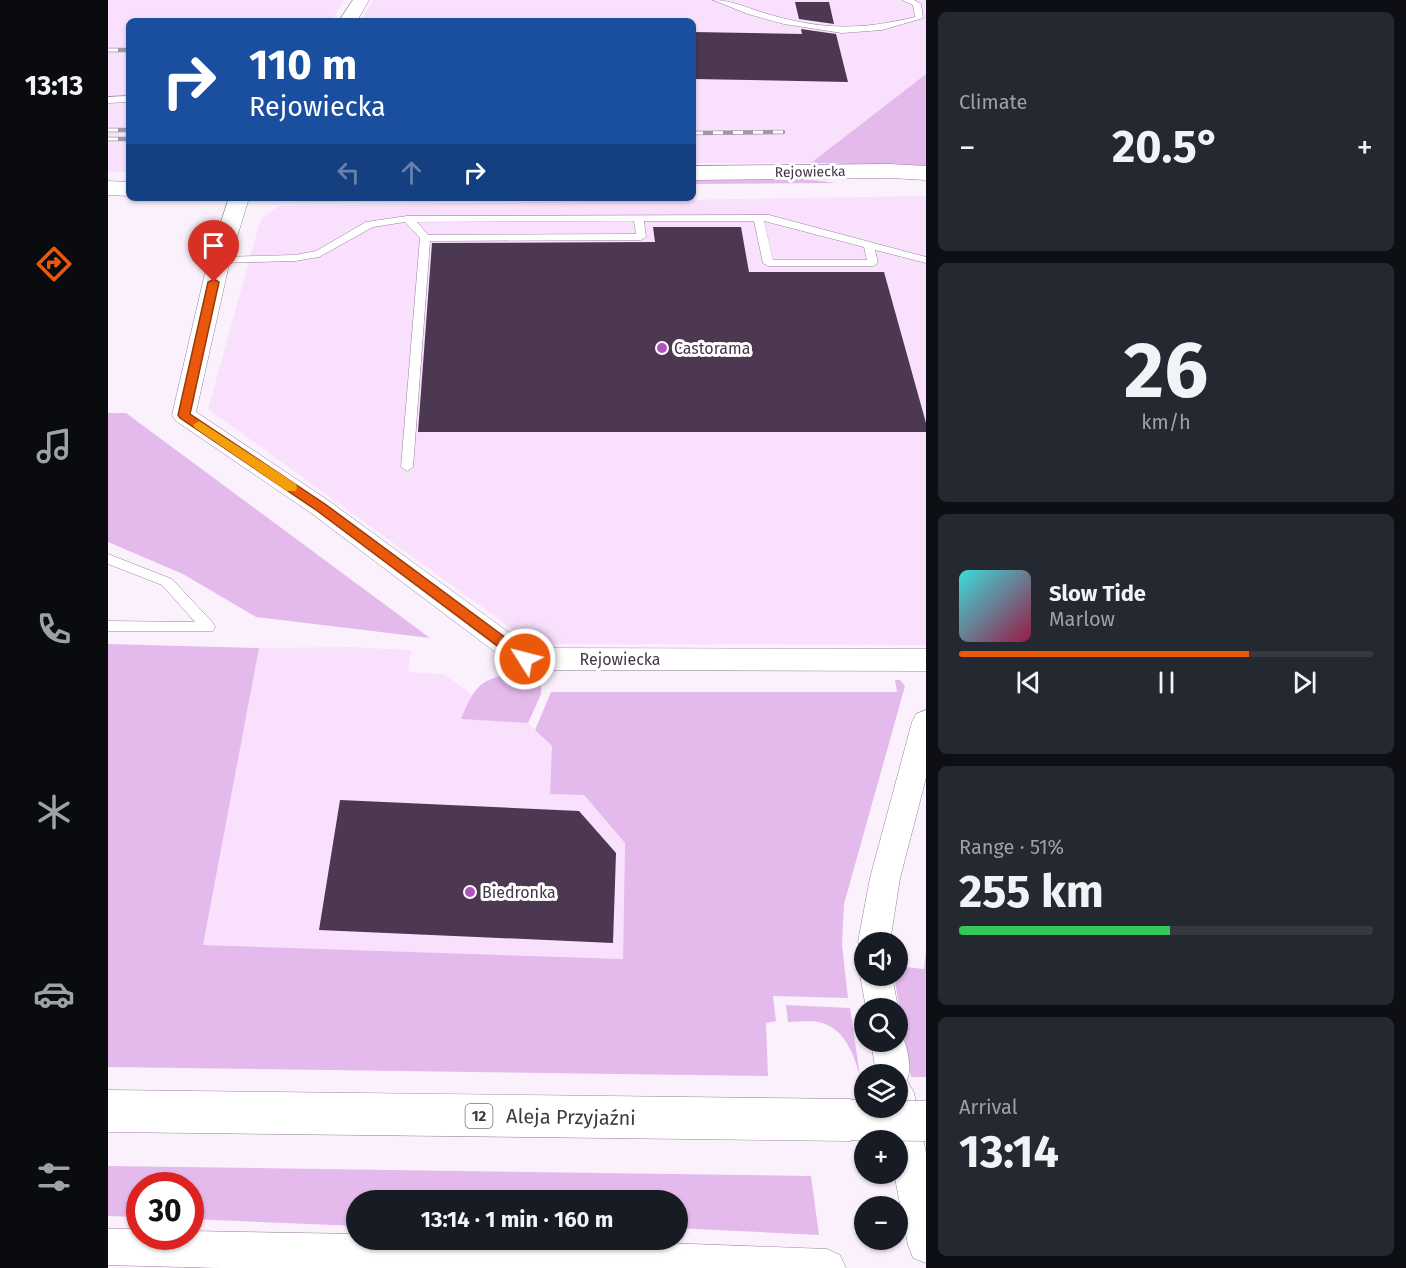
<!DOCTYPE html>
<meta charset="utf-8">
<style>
:root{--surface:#171b24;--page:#242831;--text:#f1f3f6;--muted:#9ea1a6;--line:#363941;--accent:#ea580c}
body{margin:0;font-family:"Fira Sans",sans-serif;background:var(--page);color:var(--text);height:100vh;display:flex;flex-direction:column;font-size:22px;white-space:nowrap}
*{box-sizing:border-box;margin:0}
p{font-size:20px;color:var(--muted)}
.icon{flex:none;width:33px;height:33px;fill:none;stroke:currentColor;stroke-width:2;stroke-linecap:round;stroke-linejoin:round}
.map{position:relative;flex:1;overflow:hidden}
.sheet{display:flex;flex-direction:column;gap:12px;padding:12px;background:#0d0f14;width:480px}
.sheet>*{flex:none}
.banner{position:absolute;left:18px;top:18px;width:570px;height:183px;border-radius:9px;box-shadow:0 2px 4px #0004;background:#1a4fa0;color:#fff;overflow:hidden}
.buttons{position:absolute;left:746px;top:932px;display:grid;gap:12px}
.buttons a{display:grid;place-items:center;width:54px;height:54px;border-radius:50%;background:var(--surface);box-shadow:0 2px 4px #0004;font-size:30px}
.speed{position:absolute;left:18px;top:1172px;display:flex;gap:12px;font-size:30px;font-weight:700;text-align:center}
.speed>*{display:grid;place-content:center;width:78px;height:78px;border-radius:50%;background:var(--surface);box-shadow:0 2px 4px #0004;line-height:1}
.speed .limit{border:9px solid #d22;background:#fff;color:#111}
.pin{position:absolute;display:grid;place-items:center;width:51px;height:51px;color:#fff;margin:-62px -26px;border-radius:50% 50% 50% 0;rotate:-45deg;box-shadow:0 0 6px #0007}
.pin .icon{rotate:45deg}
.me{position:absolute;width:66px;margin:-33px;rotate:306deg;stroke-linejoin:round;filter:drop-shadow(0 0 4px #0008)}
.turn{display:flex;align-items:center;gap:21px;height:126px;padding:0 24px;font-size:27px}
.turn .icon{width:78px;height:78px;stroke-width:2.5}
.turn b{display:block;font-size:42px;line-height:51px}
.lanes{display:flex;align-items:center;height:57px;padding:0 24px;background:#0003;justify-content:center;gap:30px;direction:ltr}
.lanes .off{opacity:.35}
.big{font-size:45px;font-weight:700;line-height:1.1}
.sheet .widget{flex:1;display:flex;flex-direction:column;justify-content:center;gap:9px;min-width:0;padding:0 21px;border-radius:9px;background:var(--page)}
.sheet .dial{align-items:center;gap:0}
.dial b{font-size:78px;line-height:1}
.song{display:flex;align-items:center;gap:18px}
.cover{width:72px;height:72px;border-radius:9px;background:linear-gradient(135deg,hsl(180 70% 55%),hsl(340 70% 35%))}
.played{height:6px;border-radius:3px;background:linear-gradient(90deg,var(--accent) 70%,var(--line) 70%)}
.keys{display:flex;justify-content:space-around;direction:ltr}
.heat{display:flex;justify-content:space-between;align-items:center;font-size:33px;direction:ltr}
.charge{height:9px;border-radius:4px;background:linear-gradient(90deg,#34c759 51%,var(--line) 0)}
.trip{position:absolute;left:238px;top:1190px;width:342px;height:60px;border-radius:30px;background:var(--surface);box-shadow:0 2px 4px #0004;font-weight:700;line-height:60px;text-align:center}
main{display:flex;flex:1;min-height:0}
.dock{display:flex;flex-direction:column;width:108px;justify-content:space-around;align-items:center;background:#090b0e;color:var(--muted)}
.dock .icon{width:42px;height:42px}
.dock .active{color:var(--accent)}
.dock b{font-size:27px;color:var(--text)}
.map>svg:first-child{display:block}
.built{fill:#f9e1fe}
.green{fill:#e4baec}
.building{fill:#4c3850}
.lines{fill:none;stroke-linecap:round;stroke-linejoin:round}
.lane-casing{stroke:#99829d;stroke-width:1}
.street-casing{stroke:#99829d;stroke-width:1}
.secondary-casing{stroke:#99829d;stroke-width:1}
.highway-casing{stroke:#99829d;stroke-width:1}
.lane{fill:#fff;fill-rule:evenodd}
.street{fill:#fff;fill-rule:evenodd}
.secondary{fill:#fff;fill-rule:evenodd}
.highway{fill:#fff;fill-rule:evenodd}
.rail-casing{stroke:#a298a4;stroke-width:4.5}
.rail{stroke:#fff;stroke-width:3;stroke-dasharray:10;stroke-linecap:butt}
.highway-bridge-casing{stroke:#99829d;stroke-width:41;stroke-linecap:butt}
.highway-bridge{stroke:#fff;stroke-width:40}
.route{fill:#ea580c;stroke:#983908;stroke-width:1.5}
.slow{fill:#f59e0b}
.poi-dot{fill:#ad54c0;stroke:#fff;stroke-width:2}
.labels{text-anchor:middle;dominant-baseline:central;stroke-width:6;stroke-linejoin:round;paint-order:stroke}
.far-street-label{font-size:14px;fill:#423844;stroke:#fff}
.shield{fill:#fff;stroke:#7b747c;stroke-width:1.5}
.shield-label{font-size:15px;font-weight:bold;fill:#423844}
.poi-label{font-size:16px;fill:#423844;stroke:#fff;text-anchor:start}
.street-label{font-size:16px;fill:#423844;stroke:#fff}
.near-street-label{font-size:20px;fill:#423844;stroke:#fff}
</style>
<main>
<nav class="dock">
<b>13:13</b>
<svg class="icon active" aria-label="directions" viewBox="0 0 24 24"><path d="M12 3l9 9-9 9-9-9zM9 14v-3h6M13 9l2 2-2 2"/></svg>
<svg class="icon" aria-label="music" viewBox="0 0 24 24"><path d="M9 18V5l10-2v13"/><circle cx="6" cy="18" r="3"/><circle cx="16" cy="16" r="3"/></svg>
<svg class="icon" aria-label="phone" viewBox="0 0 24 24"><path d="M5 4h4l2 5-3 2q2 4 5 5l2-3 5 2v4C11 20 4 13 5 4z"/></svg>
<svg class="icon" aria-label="climate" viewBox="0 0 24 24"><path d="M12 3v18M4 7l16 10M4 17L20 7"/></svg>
<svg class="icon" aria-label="car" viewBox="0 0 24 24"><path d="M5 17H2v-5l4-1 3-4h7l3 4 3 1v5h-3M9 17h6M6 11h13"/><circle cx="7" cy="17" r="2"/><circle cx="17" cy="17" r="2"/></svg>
<svg class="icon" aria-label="filters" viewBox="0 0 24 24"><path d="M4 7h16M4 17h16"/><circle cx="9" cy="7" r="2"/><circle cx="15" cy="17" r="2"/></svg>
</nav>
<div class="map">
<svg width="818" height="1268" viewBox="0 0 818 1268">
<rect width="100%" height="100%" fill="#fbf1fd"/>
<path class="built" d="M0 0H236L224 21H21V172H0Z
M265 0H818V74L703 163H585V21H253Z
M818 196V645L425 644 100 409 153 218 171 206Z
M241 647 303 650 300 672 336 674 364 694 353 719 420 723 444 746 476 795 517 843 515 959 94 945 151 648Z"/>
<path class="green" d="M818 74V166L703 163Z
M671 176 729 183 585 184V177Z
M0 413H18L322 638 148 617 75 574 0 542Z
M0 644 151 648 95 945 515 959 517 843 476 795 442 794 444 746 427 730 443 692H789L787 680H792L797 686 736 904 734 945 740 998 665 996 668 1021 658 1023 660 1076 0 1067Z
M404 673H433V694L420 723 353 719C366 688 370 680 404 673Z
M818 950V1077H803L786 975H789V966L816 969Z
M678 1005 742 1008 752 1076C746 1056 738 1030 714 1023 705 1020 690 1022 680 1022Z
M0 1166 703 1176 711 1235 570 1228V1200H249V1226L83 1219 82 1185H32L31 1217 0 1216Z"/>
<path class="building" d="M687 2H721L726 24 691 19Z
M693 29 728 34 740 82 585 79V32L694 34Z
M545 227H633L641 272H776L818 423V432H310L324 243 547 242Z
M232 800 471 811 508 853 505 943 211 930Z"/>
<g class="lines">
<g class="lane-casing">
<path id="lane" d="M605 0C625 0 644 10 663 15 716 30 753 30 807 17L805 5 794 0H806L813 4 815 18 774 30 734 33 676 24 640 14Z
M21 96V102L0 103V97Z
M661 215 818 257V263L767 250 770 263 765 266H660L655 263 646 221H536L538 237 533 240 322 241 305 467 299 471 293 467 312 238 297 222 265 227 211 257 187 261 111 263 106 260 111 257 187 255 208 251 258 222 299 216ZM526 221 528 234 320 235 309 222ZM656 221 756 247 759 260H665Z
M0 554 64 579 105 623 107 627 105 631H0V621L87 622 54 585 0 564Z"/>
</g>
<g class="street-casing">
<path id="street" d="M245 0H261L249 21H231Z
M121 198H141L122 260 88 412 221 501 422 648 818 649V671L417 670 407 667 203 513 68 421 64 415 100 260Z
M818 710V778L792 878 782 942H756V953L750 942 762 878 804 722 808 714Z
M756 965V975H784L790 1008 789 1011V1008H758L752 975Z
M789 1028 792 1030C798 1043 805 1066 799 1080L806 1093 818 1153V1263L805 1258 800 1245 786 1173H789V1140H780L774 1107H789V1074H768L763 1041H789Z
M0 1229H32V1236H82V1231L249 1234V1239H448L719 1249 732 1255 738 1268H111L0 1265Z"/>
</g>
<g class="secondary-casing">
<path id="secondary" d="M782 164 818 166V180L782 178 585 180V166Z
M0 181 21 182V196L0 195Z"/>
</g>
<g class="highway-casing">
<path id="highway" d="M0 1090 743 1099 756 1104 764 1120 758 1135 743 1141 0 1132Z"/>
</g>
<use href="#lane" class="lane"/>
<use href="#street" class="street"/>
<use href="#secondary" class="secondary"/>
<use href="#highway" class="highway"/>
<g class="rail-casing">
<path id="rail" d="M0 50H21
M0 130H21
M585 133 675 132
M0 139H21"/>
</g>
<use href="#rail" class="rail"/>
<g class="highway-bridge-casing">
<path id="highway-bridge" d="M743 1120 818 1121"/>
</g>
<use href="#highway-bridge" class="highway-bridge"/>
</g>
<path class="route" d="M106 279 111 282 82 414 217 504 421 655 423 659 421 663H412L208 510 72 418 70 415 100 282Z"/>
<path class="slow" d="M91 421 188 484 189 487 188 491H179L87 428 85 425Z"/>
<g class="poi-dot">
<circle cx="554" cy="348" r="6"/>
<circle cx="362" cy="892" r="6"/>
</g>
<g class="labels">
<g class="far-street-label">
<text transform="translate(702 172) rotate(-1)">Rejowiecka</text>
</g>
<rect class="shield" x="357.5" y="1104" width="27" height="24" rx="4.5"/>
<g class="shield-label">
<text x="371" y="1116">12</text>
</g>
<g class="poi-label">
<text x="566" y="348">Castorama</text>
<text x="374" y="892">Biedronka</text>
</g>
<g class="street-label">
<text x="512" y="659">Rejowiecka</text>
</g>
<g class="near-street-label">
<text transform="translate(463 1117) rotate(1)">Aleja Przyjaźni</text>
</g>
</g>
</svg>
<div class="buttons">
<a><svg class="icon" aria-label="sound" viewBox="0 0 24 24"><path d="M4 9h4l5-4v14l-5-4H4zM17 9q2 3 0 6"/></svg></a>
<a><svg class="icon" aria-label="search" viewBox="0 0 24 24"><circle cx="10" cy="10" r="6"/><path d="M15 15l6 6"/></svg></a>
<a><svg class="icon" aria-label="layers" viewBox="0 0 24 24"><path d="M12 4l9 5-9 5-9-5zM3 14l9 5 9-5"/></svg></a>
<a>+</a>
<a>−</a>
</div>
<div class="speed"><div class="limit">30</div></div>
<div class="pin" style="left:106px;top:282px;background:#d93025"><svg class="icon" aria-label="arrive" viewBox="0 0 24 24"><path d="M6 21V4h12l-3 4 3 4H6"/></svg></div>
<svg class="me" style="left:417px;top:659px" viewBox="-20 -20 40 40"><circle r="17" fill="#ea580c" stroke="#fff" stroke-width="3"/><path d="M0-11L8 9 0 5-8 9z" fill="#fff"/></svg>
<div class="trip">13:14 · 1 min · 160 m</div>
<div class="banner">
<div class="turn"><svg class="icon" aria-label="right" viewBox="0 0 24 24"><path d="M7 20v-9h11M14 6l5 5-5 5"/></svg><div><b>110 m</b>Rejowiecka</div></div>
<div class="lanes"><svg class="icon off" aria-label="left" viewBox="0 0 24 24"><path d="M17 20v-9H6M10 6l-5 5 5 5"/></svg><svg class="icon off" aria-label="ahead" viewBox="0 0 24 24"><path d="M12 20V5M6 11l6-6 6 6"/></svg><svg class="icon" aria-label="right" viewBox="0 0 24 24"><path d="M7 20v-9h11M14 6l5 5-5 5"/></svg></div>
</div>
</div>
<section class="sheet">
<div class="widget"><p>Climate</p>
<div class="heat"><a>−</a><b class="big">20.5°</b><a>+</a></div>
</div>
<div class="widget dial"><b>26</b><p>km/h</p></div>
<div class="widget">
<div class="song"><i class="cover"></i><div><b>Slow Tide</b><p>Marlow</p></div></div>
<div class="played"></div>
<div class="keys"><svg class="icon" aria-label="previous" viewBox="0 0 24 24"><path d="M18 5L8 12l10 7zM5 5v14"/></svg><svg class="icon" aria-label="pause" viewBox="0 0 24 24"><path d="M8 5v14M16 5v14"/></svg><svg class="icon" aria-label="next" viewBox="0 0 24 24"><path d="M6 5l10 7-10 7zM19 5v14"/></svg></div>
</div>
<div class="widget"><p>Range · 51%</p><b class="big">255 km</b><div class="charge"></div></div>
<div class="widget"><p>Arrival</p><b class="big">13:14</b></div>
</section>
</main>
